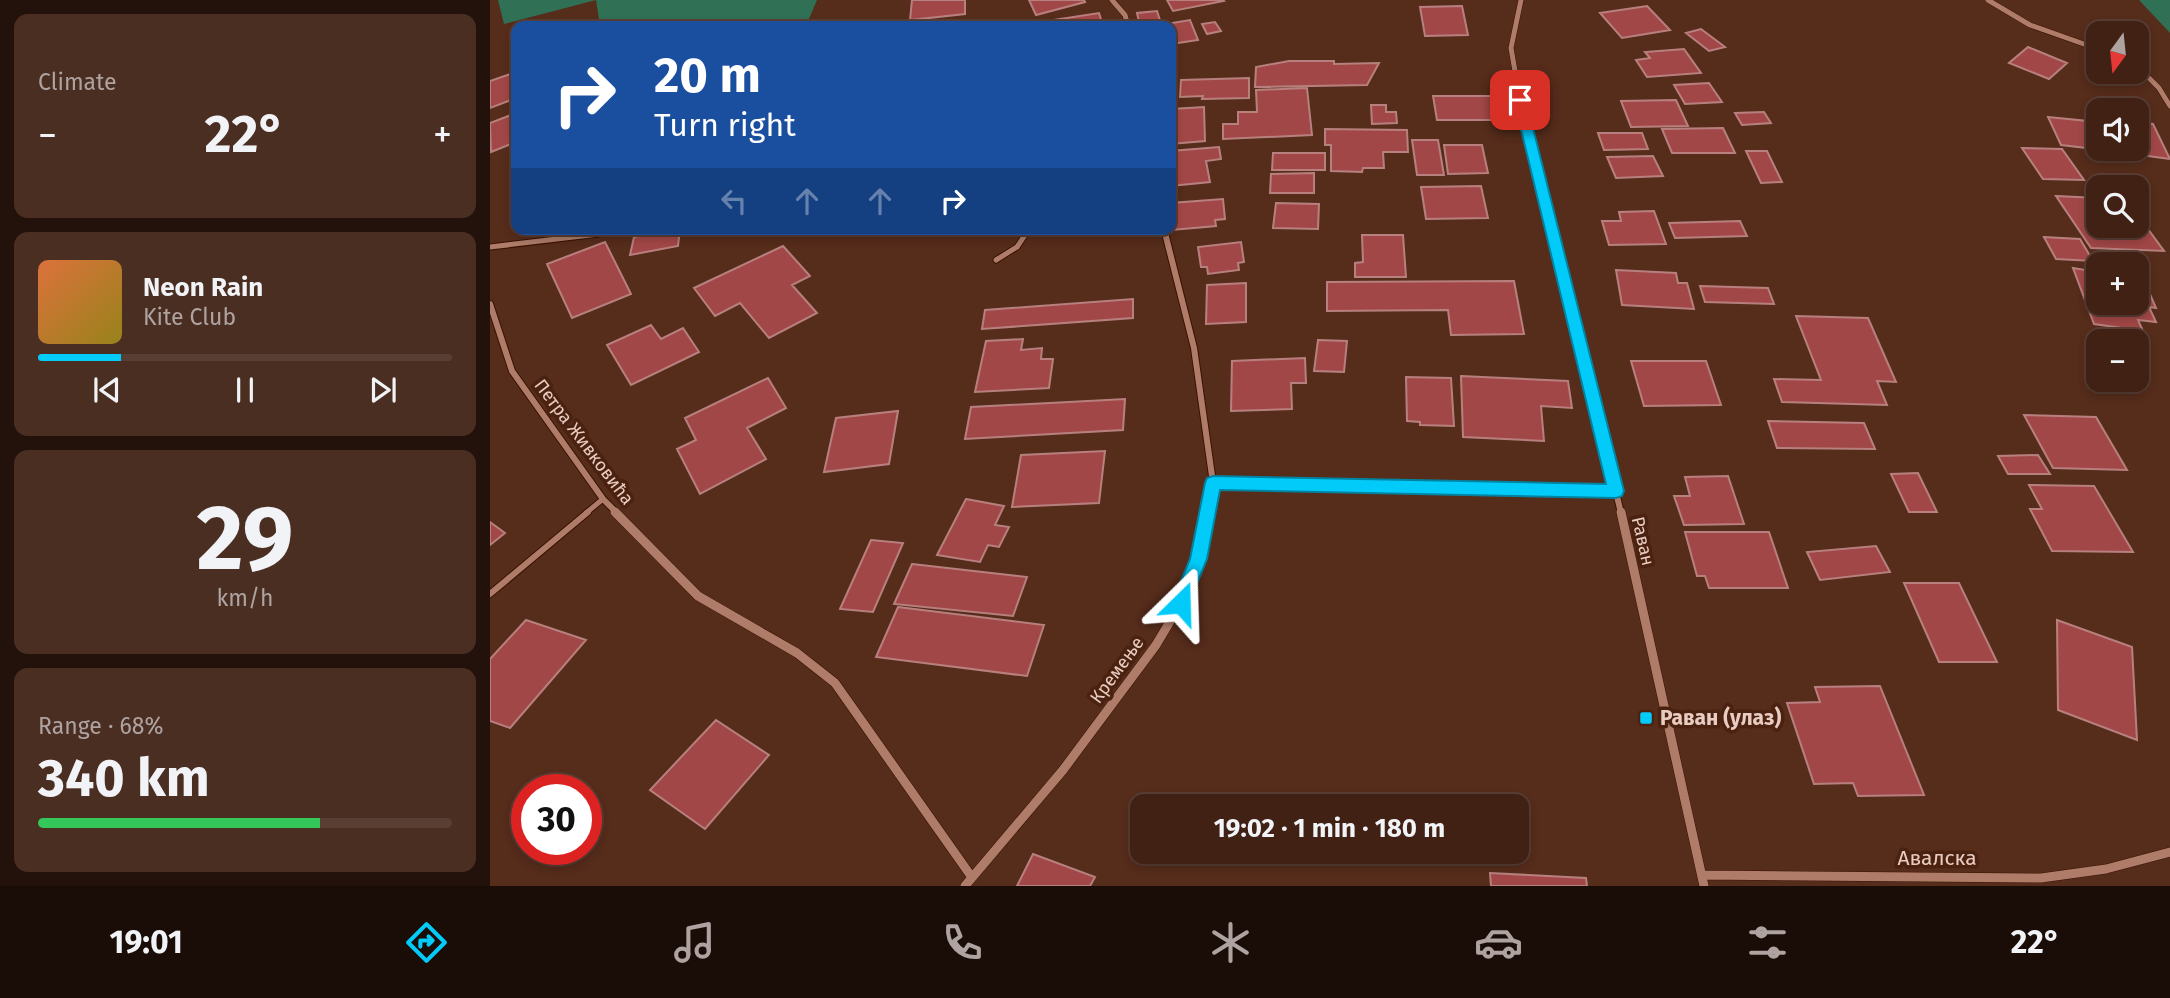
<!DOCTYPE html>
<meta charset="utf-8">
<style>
:root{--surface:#402114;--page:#4b2e22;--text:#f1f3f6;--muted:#aea3a0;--line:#593e34;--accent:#02cbf9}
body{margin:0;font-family:"Fira Sans",sans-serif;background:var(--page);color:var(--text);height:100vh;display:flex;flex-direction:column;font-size:26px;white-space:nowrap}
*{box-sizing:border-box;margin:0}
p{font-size:23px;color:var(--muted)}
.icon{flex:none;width:38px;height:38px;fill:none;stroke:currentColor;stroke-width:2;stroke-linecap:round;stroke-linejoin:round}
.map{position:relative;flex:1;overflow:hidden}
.sheet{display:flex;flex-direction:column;gap:14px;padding:14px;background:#23120b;width:490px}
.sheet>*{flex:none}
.guide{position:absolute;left:21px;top:21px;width:665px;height:214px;border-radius:14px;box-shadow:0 4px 10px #0003,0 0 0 2px var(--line);background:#1a4fa0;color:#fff;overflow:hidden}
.needle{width:46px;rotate:195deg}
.fabs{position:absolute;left:1596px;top:21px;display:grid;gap:14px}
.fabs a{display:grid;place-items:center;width:63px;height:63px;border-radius:14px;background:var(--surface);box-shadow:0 4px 10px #0003,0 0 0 2px var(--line);font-size:35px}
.speed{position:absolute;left:21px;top:774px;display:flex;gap:14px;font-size:35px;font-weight:700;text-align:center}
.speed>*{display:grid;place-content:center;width:91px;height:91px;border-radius:50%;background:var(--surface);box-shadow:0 4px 10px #0003,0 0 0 2px var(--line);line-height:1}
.speed .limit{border:10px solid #d22;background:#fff;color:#111}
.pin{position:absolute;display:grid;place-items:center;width:60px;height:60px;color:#fff;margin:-30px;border-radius:14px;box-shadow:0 4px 10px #0006}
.me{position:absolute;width:77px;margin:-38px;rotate:22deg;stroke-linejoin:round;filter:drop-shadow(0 0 5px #0008)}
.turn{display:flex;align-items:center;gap:24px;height:147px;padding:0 28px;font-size:32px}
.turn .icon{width:91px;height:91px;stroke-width:2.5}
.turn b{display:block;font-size:49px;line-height:60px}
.lanes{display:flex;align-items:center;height:66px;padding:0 28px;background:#0003;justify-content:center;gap:35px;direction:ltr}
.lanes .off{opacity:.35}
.big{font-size:52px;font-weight:700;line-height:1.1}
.sheet .widget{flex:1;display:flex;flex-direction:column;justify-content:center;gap:10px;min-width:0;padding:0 24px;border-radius:14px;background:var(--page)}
.sheet .dial{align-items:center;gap:0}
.dial b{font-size:91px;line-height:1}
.song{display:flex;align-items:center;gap:21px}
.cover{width:84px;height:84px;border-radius:10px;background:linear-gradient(135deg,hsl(20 70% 55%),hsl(50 70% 35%))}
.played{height:7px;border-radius:4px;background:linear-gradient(90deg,var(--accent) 20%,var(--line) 20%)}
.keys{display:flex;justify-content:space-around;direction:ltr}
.heat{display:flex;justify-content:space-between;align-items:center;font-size:38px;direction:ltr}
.charge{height:10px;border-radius:5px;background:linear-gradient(90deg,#34c759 68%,var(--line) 0)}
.trip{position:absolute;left:640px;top:794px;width:399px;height:70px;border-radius:14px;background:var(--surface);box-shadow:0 4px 10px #0003,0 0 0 2px var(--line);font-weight:700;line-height:70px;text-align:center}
.menu{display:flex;height:112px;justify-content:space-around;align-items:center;background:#1a0d08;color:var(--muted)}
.menu .icon{width:49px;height:49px}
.menu .selected{color:var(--accent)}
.menu b{font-size:32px;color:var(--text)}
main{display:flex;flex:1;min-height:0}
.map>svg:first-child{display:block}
.green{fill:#307054}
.building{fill:#a24747;stroke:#b7807e;stroke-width:2}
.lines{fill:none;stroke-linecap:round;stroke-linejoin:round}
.lane-far1-casing{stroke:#3a1202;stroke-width:7}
.lane-casing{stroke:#3a1202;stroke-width:8}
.street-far2-casing{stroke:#3a1202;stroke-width:6}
.street-far1-casing{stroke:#3a1202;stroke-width:8}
.street-casing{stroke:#3a1202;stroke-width:10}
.lane-far1{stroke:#ae7c69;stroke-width:5}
.lane{stroke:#ae7c69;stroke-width:6}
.street-far2{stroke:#ae7c69;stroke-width:5}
.street-far1{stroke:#ae7c69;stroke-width:6}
.street{stroke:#ae7c69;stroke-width:9}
.route{fill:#02cbf9;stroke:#0184a2;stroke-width:2}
.poi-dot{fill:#02cbf9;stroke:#4b2110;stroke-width:2.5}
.labels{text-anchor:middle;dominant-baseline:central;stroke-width:7;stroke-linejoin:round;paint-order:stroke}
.street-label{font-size:18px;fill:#e8ccc2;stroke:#4b2110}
.near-poi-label{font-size:21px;font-weight:bold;fill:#e8ccc2;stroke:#4b2110;text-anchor:start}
.near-street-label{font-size:21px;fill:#e8ccc2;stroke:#4b2110}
</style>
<main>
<section class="sheet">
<div class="widget"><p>Climate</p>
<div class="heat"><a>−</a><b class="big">22°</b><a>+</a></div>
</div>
<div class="widget">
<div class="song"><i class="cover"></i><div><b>Neon Rain</b><p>Kite Club</p></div></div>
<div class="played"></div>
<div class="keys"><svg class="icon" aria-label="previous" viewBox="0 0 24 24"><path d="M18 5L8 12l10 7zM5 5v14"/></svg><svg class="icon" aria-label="pause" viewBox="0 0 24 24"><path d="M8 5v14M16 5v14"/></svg><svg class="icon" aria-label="next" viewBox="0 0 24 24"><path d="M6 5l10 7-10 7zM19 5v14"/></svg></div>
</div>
<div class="widget dial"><b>29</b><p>km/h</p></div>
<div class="widget"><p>Range · 68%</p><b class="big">340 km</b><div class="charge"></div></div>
</section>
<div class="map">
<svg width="1680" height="886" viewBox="0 0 1680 886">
<rect width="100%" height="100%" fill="#562c1b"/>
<path class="green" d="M8 0H327L316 26H110L106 0 14 24Z
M1649 0H1680V33Z"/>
<path class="building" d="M422 0H475V14L420 20Z
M539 0H594L595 2 546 15Z
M677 0H733L734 1 683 11Z
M972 6 978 35 935 36 930 7Z
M1157 6 1180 30 1132 38 1110 13Z
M667 11 670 20 649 22 647 13Z
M609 13 613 26H551L550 22Z
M455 20 453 26H424L425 22Z
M700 20 708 40 681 44V26H664Z
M725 22 731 31 717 34 712 24Z
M1211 29 1235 47 1219 51 1196 33Z
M1538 47 1577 63 1559 79 1519 63Z
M1194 49 1211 73 1157 77 1146 60 1160 58 1155 52Z
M799 61H844V64L889 63 877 85 765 87 766 67Z
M26 72V98L0 108V81Z
M759 78V98L712 99 713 96 690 97 691 80Z
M1219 83 1232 102 1195 104 1184 85Z
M817 88 822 135 733 139V124H748V112H767L766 90Z
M943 96H1003L1008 120H947Z
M1186 100 1198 126 1141 127 1131 101Z
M881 105H896V112H906L907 123 882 124Z
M714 107 715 141 681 144V109Z
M1274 112 1281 123 1252 125 1245 113Z
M26 113V142L1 152 0 123Z
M1558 117 1608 122V149H1629L1631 152 1571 145Z
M1647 122 1663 124 1680 159 1651 155 1647 145Z
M1233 128 1245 153H1182L1172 129Z
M835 129 917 130 918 152H893L894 168H873L872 172 841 171V145H835Z
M1108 133H1152L1158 149 1114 150Z
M922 140H948L954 175H927Z
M954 145H992L998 173 958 174Z
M729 147 731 159 716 161 720 182 681 186V151Z
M1532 148 1572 149 1594 180 1553 179Z
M1256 151H1277L1292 182 1271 183Z
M783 153H835V170H782Z
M1163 156 1173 176 1126 178 1117 157Z
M824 173V193H780L781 174Z
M991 186 998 218 936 219 931 187Z
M1566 196 1608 198V226H1647V214L1674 251 1601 248Z
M733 199 735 219 725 220 726 226 682 230 681 203Z
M786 203 829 204 828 229 783 228Z
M1164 211 1176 244 1119 245 1112 221H1131L1129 212Z
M1250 221 1257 236 1185 238 1179 223Z
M190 229 188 246 140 255 144 237Z
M872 235H913L916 277H865V263L873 262Z
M1554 237 1590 239 1603 261 1566 259Z
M115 242 141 294 82 318 57 264Z
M751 242 754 262 748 263 749 270 718 274 717 267H711L708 247Z
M293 246 320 276 302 285 327 313 279 338 250 303 225 316 204 288Z
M1583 268 1608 272V303H1647V277L1653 278 1666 308 1659 307 1666 322 1648 320 1653 331 1604 324Z
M1126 270 1186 273 1188 283H1197L1204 309 1132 305Z
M1024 281 1034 334 961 335 958 310 837 311V282Z
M756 283V322L716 324 717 285Z
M1210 286 1278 288 1284 304 1215 302Z
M643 299V318L492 329 495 310Z
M1306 316 1378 318 1406 382 1387 381 1397 405 1292 402 1284 379 1331 380Z
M161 325 171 339 193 328 209 352 141 385 117 345Z
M533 339 531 350 552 348 551 359H563L559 388 485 392 496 341Z
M828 340 857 341 854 372 824 371Z
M815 358 816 383H801L802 409 741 411 742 361Z
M1141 361H1216L1231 405 1154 406Z
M971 376 1078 381 1082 408 1051 406 1054 441 973 437Z
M916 377 961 378 964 426 930 425V422L917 421Z
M278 378 296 408 257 428 276 459 210 494 187 449 206 440 195 418Z
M635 399 633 430 475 439 481 407Z
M408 411 399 464 334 472 346 418Z
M1534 415 1606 417 1637 470 1563 468Z
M1278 421 1374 423 1385 449 1287 448Z
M615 451 609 503 522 507 531 455Z
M1548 455 1560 474H1518L1508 456Z
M1428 473 1447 512H1419L1401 474Z
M1238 476 1254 524 1194 525 1184 496H1200L1195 477Z
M1539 485 1604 486 1643 552 1562 551 1540 509H1552Z
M476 499 514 506 505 525 519 527 509 547 498 545 490 562 447 555Z
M0 522 15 533 0 545Z
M1195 532H1279L1298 588H1219L1215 576H1207Z
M381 540 413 543 383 612 350 609Z
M1386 546 1400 572 1330 580 1317 552Z
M422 564 537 577 523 616 404 604Z
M1414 583H1469L1507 662H1449Z
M408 607 554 625 537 676 386 657Z
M36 620 96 640 20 728 0 721V659Z
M1567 620 1642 647 1647 740 1568 710Z
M1390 686 1434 795 1368 796 1363 783 1324 784 1297 703 1330 702 1325 687Z
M226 720 279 755 215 829 160 790Z
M543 854 605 877 600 886H527Z
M1000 873 1096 878 1097 886H1001Z"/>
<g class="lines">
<g class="lane-far1-casing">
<path id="lane-far1" d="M0 247 109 234
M506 260 527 247 539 229
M96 513 113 499"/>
</g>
<g class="lane-casing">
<path id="lane" d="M0 594 98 512"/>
</g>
<g class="street-far2-casing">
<path id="street-far2" d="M622 0 635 15 638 26
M1031 0 1021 48 1030 100 1061 224
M1498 0 1540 25 1608 49
M1647 66 1669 88 1680 106"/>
</g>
<g class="street-far1-casing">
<path id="street-far1" d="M1060 223 1131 513
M674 229 704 348 723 483 717 513
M0 304 22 371 113 499 127 513
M723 483 1126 491"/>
</g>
<g class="street-casing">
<path id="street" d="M125 512 208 596 307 653 345 683 481 876
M1131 512 1214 886
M1212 875 1551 878 1616 869 1680 852
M475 886 573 770 666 645 691 603 708 559 717 512"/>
</g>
<use href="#lane-far1" class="lane-far1"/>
<use href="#lane" class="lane"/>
<use href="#street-far2" class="street-far2"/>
<use href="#street-far1" class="street-far1"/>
<use href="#street" class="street"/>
</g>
<path class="route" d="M1030 97 1036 100 1134 491 1132 496 1126 498 730 490 717 559 697 608 691 611 685 608 682 603 700 559 715 483 717 478 723 476 1116 484 1024 100Z"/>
<rect class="poi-dot" x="1149" y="711" width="14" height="14" rx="3.5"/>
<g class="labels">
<g class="street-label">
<text transform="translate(94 442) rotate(53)">Петра Живковића</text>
<text transform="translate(1153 541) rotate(77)">Раван</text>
<text transform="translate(627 670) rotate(-54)">Кремење</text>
</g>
<g class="near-poi-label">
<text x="1170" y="718">Раван (улаз)</text>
</g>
<g class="near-street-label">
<text x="1447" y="858">Авалска</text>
</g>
</g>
</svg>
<div class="fabs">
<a><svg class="needle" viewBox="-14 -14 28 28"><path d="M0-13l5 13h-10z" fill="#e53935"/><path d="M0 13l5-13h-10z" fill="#aea3a0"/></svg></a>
<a><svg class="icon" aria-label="sound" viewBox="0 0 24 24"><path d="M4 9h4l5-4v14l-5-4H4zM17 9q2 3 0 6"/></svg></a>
<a><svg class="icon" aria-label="search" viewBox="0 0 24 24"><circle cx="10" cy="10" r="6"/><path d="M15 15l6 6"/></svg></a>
<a>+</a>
<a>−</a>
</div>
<div class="speed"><div class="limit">30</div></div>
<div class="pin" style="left:1030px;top:100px;background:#d93025"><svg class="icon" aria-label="arrive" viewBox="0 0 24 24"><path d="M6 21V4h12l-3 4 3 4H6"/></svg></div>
<svg class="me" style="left:691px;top:603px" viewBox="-20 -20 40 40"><path d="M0-17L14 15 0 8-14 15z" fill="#02cbf9" stroke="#fff" stroke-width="4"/></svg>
<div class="trip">19:02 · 1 min · 180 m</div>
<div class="guide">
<div class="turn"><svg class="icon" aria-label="right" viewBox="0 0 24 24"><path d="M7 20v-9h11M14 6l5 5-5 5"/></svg><div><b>20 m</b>Turn right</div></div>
<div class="lanes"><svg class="icon off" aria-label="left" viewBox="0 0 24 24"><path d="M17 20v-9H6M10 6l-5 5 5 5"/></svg><svg class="icon off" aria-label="ahead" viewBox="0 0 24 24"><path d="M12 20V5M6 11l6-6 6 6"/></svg><svg class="icon off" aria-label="ahead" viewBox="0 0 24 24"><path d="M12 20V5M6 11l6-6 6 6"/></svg><svg class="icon" aria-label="right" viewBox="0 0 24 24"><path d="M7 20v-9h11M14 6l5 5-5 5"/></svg></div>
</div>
</div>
</main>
<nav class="menu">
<b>19:01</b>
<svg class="icon selected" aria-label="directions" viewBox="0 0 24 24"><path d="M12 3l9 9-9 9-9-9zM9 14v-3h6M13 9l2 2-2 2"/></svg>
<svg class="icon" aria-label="music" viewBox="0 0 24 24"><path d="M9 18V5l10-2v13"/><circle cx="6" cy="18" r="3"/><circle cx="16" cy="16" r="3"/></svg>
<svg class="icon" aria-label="phone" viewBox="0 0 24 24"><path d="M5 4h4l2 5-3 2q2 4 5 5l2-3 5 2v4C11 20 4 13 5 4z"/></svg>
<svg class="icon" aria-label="climate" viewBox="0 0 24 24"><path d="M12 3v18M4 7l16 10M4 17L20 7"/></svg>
<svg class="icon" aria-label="car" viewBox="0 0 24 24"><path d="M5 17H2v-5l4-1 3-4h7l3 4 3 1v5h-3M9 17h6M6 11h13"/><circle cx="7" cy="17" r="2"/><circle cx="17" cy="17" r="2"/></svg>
<svg class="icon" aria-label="filters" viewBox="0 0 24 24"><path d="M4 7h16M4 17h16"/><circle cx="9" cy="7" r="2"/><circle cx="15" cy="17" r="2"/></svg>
<b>22°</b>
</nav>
